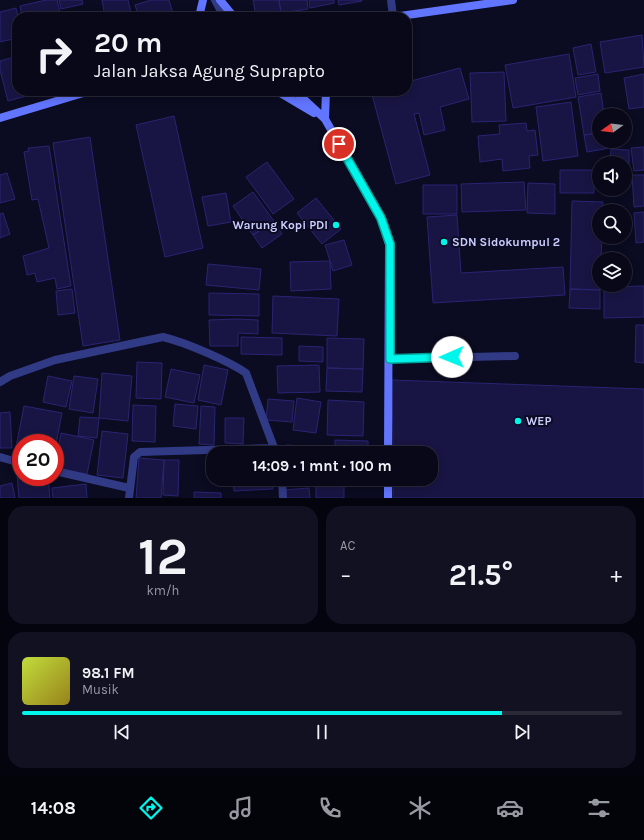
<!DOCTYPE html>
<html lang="id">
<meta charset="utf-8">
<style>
:root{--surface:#080819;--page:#112;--text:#f1f3f6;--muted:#989aa2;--line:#292938;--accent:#00f6ea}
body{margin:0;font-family:Karla,sans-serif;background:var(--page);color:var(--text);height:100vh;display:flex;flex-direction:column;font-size:15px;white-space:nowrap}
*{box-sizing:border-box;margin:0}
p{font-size:13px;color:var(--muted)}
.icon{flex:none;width:22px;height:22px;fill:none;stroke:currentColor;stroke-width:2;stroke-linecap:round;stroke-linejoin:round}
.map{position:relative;height:498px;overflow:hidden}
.drawer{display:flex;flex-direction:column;gap:8px;padding:8px;background:#04040e;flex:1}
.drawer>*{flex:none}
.hud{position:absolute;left:12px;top:12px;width:400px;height:84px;border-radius:16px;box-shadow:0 2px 10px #0003,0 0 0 1px var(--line);background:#080819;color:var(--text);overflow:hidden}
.needle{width:26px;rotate:255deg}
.fabs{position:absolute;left:592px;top:108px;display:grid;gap:8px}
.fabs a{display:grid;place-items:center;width:40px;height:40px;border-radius:50%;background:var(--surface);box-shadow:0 2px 10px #0003,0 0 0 1px var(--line);font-size:20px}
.speed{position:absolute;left:12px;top:434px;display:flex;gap:8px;font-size:20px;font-weight:700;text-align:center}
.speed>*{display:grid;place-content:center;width:52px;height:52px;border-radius:50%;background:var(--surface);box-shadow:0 2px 10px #0003,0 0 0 1px var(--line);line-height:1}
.speed .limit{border:6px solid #d22;background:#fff;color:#111}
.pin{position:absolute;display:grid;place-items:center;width:34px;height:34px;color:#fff;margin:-17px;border:2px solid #fff;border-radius:50%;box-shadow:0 1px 4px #0007}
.me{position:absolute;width:44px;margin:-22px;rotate:269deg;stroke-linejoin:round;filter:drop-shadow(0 0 3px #0008)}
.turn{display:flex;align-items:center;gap:14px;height:84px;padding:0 16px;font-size:18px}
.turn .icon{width:52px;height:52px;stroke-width:2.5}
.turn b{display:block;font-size:28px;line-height:34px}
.big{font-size:30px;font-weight:700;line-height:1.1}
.drawer .widget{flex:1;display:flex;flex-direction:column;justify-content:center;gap:6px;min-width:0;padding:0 14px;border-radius:16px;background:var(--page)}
.drawer .dial{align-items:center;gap:0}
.dial b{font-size:52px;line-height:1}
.song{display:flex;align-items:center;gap:12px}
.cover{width:48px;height:48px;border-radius:6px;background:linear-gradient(135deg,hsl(70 70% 55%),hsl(50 70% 35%))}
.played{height:4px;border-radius:2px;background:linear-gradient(90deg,var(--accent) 80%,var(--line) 80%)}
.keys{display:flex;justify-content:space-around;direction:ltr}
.heat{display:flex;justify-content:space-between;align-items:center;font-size:22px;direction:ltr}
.drawer .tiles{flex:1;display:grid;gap:8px;grid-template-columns:1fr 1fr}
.widget:last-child{grid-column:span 2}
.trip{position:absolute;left:206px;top:446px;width:232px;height:40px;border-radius:16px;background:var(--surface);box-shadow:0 2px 10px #0003,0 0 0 1px var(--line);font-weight:700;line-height:40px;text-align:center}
.dock{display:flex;height:64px;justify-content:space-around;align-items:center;background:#03030a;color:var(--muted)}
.dock .icon{width:28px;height:28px}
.dock .current{color:var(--accent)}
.dock b{font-size:18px;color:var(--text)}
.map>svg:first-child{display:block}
.building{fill:#181544;stroke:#292572}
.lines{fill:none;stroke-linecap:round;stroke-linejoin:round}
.service{stroke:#313a85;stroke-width:8}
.minor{stroke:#313a85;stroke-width:8}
.tertiary{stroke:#313a85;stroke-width:8}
.secondary{stroke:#6275ff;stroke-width:8}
.route-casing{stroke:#00a098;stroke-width:10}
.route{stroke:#00f6ea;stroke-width:7}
.poi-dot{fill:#00f6ea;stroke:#0b0b21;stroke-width:1.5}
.labels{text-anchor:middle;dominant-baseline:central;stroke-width:4;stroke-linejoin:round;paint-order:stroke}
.poi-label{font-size:12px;font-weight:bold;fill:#cbcdff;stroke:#0b0b21;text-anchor:start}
</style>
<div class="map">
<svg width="644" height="498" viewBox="0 0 644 498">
<rect width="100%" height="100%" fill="#0b0b21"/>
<path class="building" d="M46 0H57L61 17H22L20 6Z
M59 0H82L83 4 61 9Z
M102 0H128L132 17H105Z
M151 0H169L174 17H139L135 5Z
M253 0H279L281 13 256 17Z
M279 0H307L308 9 281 13Z
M309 0H334V3L310 8Z
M338 0H362V1L339 5Z
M16 8 18 17 17 38 0 42V12Z
M642 35 644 67 605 73 600 42Z
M591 44 596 72 578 75 573 48Z
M569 54 576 97 513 108 505 65Z
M17 56V91L41 92 8 101 0 70V61Z
M460 68 469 99 440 107 445 130 424 135 419 113 414 114 430 175 396 184 371 91H407V82Z
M504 72 506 121 472 122 470 73Z
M598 74 600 91 578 95 575 78Z
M644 74V107L629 109 624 78Z
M601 93 604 115H599V133L584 135 578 97Z
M571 102 578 156 543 161 536 107Z
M174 116 203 248 165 257 136 125Z
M526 123 527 131 535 130 538 155 529 156 530 168 503 171 502 159 480 162 478 136 500 134 499 125Z
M599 133V141H609L610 148 587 152 584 135Z
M90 137 120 340 83 346 53 143Z
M49 146 71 286 57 289 55 278 37 282 35 273 27 275 23 256 49 248 38 199 32 200 24 152 29 151 28 148Z
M644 147V170L634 171 631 148Z
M611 149 629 150V174H625V163H610Z
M267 162 294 199 273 214 246 177Z
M560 170H594V193H560Z
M7 173 15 199 0 203V175Z
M632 175H644V206L634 207Z
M524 182 526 210 462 212 461 184Z
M528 183 555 184V214L527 213Z
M423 185H457V214H423Z
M253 192 274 221 253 235 233 206Z
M226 193 231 222 208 226 202 197Z
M316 198 341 229 322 244 297 213Z
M572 201 603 202 602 211H599V237H602L601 259H599L600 290 570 289Z
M644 212V242L636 243 634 213Z
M3 213 10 234 0 238V214Z
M457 215 461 273 563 267 565 295 433 303 427 217Z
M274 221 282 234 262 248 253 235Z
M344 240 352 265 333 271 325 245Z
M330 261 331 289 291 291 290 262Z
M208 264 261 269 259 290 206 285Z
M644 286V317L604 318V287Z
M72 289 75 313 58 315 56 291Z
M570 289 600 290V309L569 308Z
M209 293 259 294V316L209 315Z
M273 296 339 299 337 336 272 333Z
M237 319 258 320V334L238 333V346H210L209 320Z
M636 325H644V363L635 362Z
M241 337 282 338V355L241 354Z
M327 338 364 339 363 369 327 368Z
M299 346 323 347V362L299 361Z
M137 362 162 363 161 399 136 398Z
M204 365 228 370 221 405 198 400Z
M319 365 320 392 278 393 277 366Z
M327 368 363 369 362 392 326 391Z
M171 369 200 375 194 403 165 397Z
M102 373 132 376 128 421 99 418Z
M48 376 72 381 66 407 43 402Z
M74 376 98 379 93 413 69 409Z
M392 380 644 389V498H393V479H431V453H393Z
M297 398 321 402 316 433 293 430Z
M268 399 294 401 292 422 266 420Z
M328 400 364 402 363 436 327 435Z
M175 404 198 406 196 429 173 426Z
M133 405 156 406 155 442 132 441Z
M24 406 62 413 55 449V443H21V453L15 452Z
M201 406 215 407 214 445 199 444Z
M10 412 12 448H0V413Z
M80 417 99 418 97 438 78 436Z
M225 418H244L243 444 225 443Z
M102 431 128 434 123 478 97 475Z
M61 433 94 440 87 474 55 468Z
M335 440 368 441V453H335Z
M286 445 304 446V453H286Z
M304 446 324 447V453H304Z
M139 458 164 460 161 498H136Z
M164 460H179L178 496 163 495Z
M17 474H21V477H48L50 498H19Z
M233 479H273V489L234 491Z
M12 483 15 498H0V486Z
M86 484 87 498H53L52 488Z
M316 486H344V498H316Z
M309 488 310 498H285L284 490Z
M194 492 221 493V498H194Z"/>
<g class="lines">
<path class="service" d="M390 359 515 356"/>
<path class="minor" d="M391 0 393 17
M0 382 10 376 55 360 163 337C184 342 227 360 246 373L276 453
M0 457 21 463
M55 471 129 488
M282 479 283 498
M283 481 388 483
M129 498 134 457 140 452 275 448"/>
<path class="tertiary" d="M215 0 224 17"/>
<path class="secondary" d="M220 0 234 17
M199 17 203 0
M393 17 513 0
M277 91 314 113
M295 91 325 119 381 218 389 244 388 453
M0 118 90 91
M325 119 326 91
M388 479V498"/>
</g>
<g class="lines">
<g class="route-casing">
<path id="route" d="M339 144 381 218 390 244V359L452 357"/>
</g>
<use href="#route" class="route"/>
</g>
<g class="poi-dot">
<circle cx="336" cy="225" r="4"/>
<circle cx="444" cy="242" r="4"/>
<circle cx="518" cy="421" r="4"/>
</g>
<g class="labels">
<g class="poi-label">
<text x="328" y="225" text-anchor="end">Warung Kopi PDI</text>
<text x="452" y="242">SDN Sidokumpul 2</text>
<text x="526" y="421">WEP</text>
</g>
</g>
</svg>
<div class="fabs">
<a><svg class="needle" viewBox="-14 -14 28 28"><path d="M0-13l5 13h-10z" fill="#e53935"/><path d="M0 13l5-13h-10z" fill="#989aa2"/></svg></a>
<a><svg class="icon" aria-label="sound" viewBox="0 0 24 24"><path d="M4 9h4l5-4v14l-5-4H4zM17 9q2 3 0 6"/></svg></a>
<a><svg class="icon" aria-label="search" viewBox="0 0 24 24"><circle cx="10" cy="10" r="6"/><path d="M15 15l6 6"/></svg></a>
<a><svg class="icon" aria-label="layers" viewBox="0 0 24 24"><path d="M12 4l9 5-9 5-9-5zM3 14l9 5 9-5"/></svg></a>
</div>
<div class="speed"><div class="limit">20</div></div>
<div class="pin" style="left:339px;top:144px;background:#d93025"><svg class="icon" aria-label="arrive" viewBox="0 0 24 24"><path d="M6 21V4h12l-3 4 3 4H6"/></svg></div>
<svg class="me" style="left:452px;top:357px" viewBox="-20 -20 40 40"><circle r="19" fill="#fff"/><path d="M0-13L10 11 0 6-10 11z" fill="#00f6ea"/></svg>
<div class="trip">14:09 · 1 mnt · 100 m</div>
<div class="hud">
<div class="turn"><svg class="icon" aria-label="right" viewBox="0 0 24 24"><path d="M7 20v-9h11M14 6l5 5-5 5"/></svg><div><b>20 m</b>Jalan Jaksa Agung Suprapto</div></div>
</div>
</div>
<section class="drawer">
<div class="tiles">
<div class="widget dial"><b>12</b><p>km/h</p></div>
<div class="widget"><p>AC</p>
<div class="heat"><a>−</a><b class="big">21.5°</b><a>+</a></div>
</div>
<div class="widget">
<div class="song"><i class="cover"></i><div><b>98.1 FM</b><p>Musik</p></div></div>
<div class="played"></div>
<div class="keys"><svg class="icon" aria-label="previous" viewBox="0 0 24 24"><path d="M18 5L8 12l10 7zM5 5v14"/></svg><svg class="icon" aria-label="pause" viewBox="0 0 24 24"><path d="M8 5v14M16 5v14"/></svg><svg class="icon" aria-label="next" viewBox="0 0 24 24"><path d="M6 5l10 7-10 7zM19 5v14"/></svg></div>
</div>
</div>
</section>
<nav class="dock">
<b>14:08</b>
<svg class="icon current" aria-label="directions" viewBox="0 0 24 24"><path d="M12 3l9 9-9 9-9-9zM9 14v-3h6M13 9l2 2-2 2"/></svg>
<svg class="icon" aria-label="music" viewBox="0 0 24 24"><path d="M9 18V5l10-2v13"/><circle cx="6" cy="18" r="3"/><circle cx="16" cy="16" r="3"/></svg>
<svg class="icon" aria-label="phone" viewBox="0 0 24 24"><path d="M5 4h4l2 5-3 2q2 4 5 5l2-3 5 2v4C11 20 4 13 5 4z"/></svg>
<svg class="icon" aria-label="climate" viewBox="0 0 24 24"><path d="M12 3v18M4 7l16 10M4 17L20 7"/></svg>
<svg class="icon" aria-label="car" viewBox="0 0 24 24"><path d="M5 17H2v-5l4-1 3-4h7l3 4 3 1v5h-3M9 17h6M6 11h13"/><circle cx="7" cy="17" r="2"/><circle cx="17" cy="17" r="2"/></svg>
<svg class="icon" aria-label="filters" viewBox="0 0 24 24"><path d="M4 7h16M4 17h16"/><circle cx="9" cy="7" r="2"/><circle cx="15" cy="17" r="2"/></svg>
</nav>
